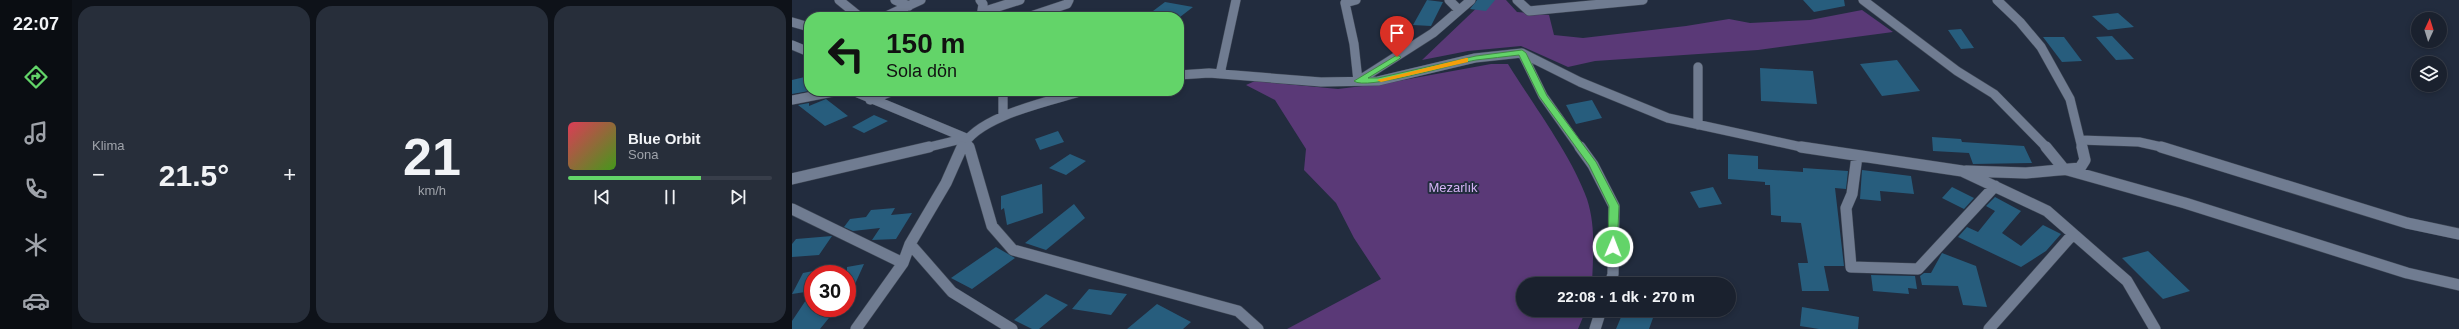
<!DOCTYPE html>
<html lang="tr">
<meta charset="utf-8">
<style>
:root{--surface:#1a212e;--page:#272e3a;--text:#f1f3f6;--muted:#9fa3aa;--line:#383e4a;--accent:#63d469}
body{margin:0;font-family:Arial,sans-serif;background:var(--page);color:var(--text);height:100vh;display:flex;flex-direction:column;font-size:15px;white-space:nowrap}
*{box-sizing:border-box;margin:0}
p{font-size:13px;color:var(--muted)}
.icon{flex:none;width:22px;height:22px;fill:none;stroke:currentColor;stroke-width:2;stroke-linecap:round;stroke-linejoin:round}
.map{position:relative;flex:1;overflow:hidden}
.drawer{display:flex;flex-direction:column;gap:6px;padding:6px;background:#0e1219;width:720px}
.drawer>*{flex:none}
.hud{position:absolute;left:12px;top:12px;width:380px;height:84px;border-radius:16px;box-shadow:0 2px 6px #0003,0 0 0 1px var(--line);background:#63d469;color:#111;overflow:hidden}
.needle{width:26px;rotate:4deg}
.tools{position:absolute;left:1619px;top:12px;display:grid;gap:8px}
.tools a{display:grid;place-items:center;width:36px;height:36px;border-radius:50%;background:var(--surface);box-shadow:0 2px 6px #0003,0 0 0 1px var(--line);font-size:20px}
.speed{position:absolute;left:12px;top:265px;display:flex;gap:8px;font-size:20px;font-weight:700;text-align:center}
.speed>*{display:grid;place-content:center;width:52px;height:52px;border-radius:50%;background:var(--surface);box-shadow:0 2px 6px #0003,0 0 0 1px var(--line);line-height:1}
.speed .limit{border:6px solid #d22;background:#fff;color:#111}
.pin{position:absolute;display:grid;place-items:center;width:34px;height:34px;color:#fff;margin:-41px -17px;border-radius:50% 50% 50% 0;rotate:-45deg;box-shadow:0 0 4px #0007}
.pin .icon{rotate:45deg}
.me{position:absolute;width:44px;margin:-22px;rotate:1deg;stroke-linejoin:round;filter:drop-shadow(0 0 3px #0008)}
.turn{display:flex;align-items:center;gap:14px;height:84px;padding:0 16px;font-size:18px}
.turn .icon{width:52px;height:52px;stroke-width:2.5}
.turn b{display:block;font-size:28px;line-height:34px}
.big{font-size:30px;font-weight:600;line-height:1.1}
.drawer .card{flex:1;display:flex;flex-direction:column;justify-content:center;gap:6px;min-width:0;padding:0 14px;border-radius:16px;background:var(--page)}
.drawer .dial{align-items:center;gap:0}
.dial b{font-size:52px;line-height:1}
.song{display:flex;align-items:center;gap:12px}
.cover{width:48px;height:48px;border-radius:6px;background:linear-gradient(135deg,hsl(350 70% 55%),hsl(100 70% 35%))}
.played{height:4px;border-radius:2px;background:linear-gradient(90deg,var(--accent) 65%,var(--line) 65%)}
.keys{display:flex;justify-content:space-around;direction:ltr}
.heat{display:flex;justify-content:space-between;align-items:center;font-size:22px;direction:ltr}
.drawer .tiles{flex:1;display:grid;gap:6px;grid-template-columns:repeat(3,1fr)}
.trip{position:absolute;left:724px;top:277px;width:220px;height:40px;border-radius:20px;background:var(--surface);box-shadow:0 2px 6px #0003,0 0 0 1px var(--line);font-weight:600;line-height:40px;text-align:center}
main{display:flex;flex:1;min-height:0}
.menu{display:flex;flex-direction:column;width:72px;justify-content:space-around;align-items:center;background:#0a0d12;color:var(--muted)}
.menu .icon{width:28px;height:28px}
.menu .current{color:var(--accent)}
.menu b{font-size:18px;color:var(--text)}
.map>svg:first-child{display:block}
.green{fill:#5a3977}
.building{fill:#275d7d}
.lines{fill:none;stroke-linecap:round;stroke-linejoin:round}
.street-far1-casing{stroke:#404957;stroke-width:10}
.street-casing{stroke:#404957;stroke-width:12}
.street-far1{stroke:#707c91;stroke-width:9}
.street{stroke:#707c91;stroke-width:11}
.route{fill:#63d469;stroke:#408a44}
.slow{fill:#f59e0b}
.labels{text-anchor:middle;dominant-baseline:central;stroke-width:4;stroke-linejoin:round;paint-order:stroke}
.park-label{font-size:13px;fill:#d5b4f5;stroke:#222c3e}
</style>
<main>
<nav class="menu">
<b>22:07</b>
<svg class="icon current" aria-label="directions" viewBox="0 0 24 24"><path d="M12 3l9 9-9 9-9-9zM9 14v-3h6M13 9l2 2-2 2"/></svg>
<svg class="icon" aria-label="music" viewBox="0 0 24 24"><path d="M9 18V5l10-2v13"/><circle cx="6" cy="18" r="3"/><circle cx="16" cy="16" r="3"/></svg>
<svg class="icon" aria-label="phone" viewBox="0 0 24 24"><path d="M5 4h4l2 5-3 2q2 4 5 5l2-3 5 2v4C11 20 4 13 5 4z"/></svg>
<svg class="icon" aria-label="climate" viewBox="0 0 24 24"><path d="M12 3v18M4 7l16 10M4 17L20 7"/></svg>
<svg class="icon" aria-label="car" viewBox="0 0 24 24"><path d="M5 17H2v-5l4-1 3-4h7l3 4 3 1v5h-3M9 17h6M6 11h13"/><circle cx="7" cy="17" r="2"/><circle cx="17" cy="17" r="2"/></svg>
</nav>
<section class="drawer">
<div class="tiles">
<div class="card"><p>Klima</p>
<div class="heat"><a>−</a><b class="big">21.5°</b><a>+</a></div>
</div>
<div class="card dial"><b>21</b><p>km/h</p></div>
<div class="card">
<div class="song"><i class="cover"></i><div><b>Blue Orbit</b><p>Sona</p></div></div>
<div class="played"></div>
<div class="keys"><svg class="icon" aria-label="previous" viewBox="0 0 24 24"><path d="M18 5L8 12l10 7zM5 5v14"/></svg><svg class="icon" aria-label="pause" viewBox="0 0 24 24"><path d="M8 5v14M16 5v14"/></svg><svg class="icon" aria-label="next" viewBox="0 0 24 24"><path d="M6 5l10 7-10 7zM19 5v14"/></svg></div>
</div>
</div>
</section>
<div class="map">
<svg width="1667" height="329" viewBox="0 0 1667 329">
<rect width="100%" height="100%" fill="#222c3e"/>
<path class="green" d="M693 0H714L725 12 757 15 762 35 791 38 894 26 937 19 958 23 1018 20 1070 10 1101 32 966 50 803 61 776 67 729 46 676 51 630 60Z
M699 64H716C740 103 780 156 795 199 804 226 801 256 800 284H731V310H794L786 329H495L589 279 562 238 544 203 512 170 514 149 483 100 454 85 463 81 546 89 595 83Z"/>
<path class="building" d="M635 0 651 2 639 26 621 25Z
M685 0H703L694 11 678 9Z
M1011 0H1052L1053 6 1022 12Z
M373 2 401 7 388 17H353Z
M1326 13 1342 27 1316 30 1300 16Z
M1169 29 1182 48 1169 49 1156 30Z
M1320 36 1342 59 1324 60 1304 37Z
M1251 37H1272L1290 61 1270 62Z
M1105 60 1128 91 1090 96 1068 64Z
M968 68 1021 71 1025 104 969 101Z
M17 76V91L0 94V80Z
M34 99 56 116 33 126 6 105 17 103V106Z
M800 100 810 118 784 124 774 105Z
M82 115 96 121 72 133 60 127Z
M266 131 272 142 248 150 243 139Z
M1140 137 1169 139 1170 142 1232 146 1240 163 1181 164 1177 153 1141 151Z
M278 154 294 161 274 175 257 168Z
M936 154 966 156V169L1011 172V168L1056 171 1054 189 1043 188 1052 266H1032L1037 291H1010L1006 263H1016L1009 223 989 222V216L979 215 978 185H973V182L936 179Z
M1070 170 1119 176 1122 194 1088 191 1089 201 1068 199Z
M250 184 251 213 215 225 212 208 209 210V196Z
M921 187 930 204 907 208 898 192Z
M1160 187 1182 198 1172 209 1150 198Z
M1203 197 1229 211 1210 233 1229 246 1251 225 1269 234 1254 251 1229 267 1166 237 1175 227 1186 232 1203 211 1194 206Z
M282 204 293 218 254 250 233 243Z
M103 208 99 215 120 213 104 239 80 240 88 228 61 231 52 227 58 219 74 217 79 210Z
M40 236 27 255 0 257V244L4 239Z
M204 247 223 258 180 289 159 278Z
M1356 251 1398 291 1371 299 1330 258Z
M1150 253 1184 266 1195 307 1171 305 1166 286 1130 285 1128 276 1132 273H1139Z
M72 264 55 302V267Z
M21 271V308H45L28 329H0V321L20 291 0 294 11 273Z
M1079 275 1123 276 1125 289 1116 288 1117 294 1081 291Z
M297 289 335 294 319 315 280 309Z
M254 294 276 305 247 329H240L222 320Z
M365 304 399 322 391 329H335Z
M1010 307 1067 317 1066 329H1027L1008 326Z
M832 310 861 318 857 329H824Z"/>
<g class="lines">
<g class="street-far1-casing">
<path id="street-far1" d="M47 0 68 17
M103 0 117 6
M188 0 191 4 189 17
M564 0 553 3 562 44 566 81 641 33 679 0
M657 0 667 10
M725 0 737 11 851 0
M1071 0 1165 71 1202 94 1255 148
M1205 0 1228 22 1249 47 1278 99 1290 148
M190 12 228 0
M92 17 129 0
M236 17 275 4 277 0
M0 22 17 27
M0 45 17 52
M730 53 751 96 788 148
M906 67V125
M428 74 444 0
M387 75 417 73 529 82 586 81 683 58 730 53 788 82 876 118 1014 148
M61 91 174 138
M211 91V115
M0 100 46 91
M78 100 101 91
M174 138 177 148
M1288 140 1347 142 1374 148
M133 148 174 138
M170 148C184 116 259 101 291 91"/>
</g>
<g class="street-casing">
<path id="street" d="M177 147 200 226 221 250 446 311 466 329
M788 147 801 165 822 206 821 274 818 284
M1009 147 1170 171 1255 211 1335 281 1363 329
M1254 147 1272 169 1393 203 1615 273 1667 285
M1369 147 1615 223 1667 234
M1065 156 1060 194 1054 208 1059 267 1126 269 1203 186
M1174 171 1234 173 1288 168 1293 160 1290 147
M0 179 137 147
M0 209 111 263
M118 244 160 292 220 329
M64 329 111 263 118 244 154 183 170 147
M803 329 809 310
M1197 329 1281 234"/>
</g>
<use href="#street-far1" class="street-far1"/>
<use href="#street" class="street"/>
</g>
<path class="route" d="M730 50 734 53 755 96 804 162 827 206 825 249 821 251 816 247 817 206 797 165 747 96 727 55C713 57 698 58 684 60 665 63 573 91 562 81L605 55 609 57 607 59 576 78H586L684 56Z"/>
<path class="slow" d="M674 58H676V62L589 82 585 80Z"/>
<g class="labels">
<g class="park-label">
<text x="661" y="187">Mezarlık</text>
</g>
</g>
</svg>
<div class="tools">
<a><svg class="needle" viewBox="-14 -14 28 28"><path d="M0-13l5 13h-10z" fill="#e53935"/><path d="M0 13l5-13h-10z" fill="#9fa3aa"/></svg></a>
<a><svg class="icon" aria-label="layers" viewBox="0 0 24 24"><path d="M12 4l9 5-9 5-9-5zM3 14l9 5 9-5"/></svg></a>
</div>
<div class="speed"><div class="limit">30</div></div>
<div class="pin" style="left:605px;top:57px;background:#d93025"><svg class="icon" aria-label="arrive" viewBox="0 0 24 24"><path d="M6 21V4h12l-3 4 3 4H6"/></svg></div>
<svg class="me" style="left:821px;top:247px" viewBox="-20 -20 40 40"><circle r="17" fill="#63d469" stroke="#fff" stroke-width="3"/><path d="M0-11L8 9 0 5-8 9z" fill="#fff"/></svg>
<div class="trip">22:08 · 1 dk · 270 m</div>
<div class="hud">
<div class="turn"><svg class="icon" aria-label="left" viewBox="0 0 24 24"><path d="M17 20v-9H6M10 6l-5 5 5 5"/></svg><div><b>150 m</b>Sola dön</div></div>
</div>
</div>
</main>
